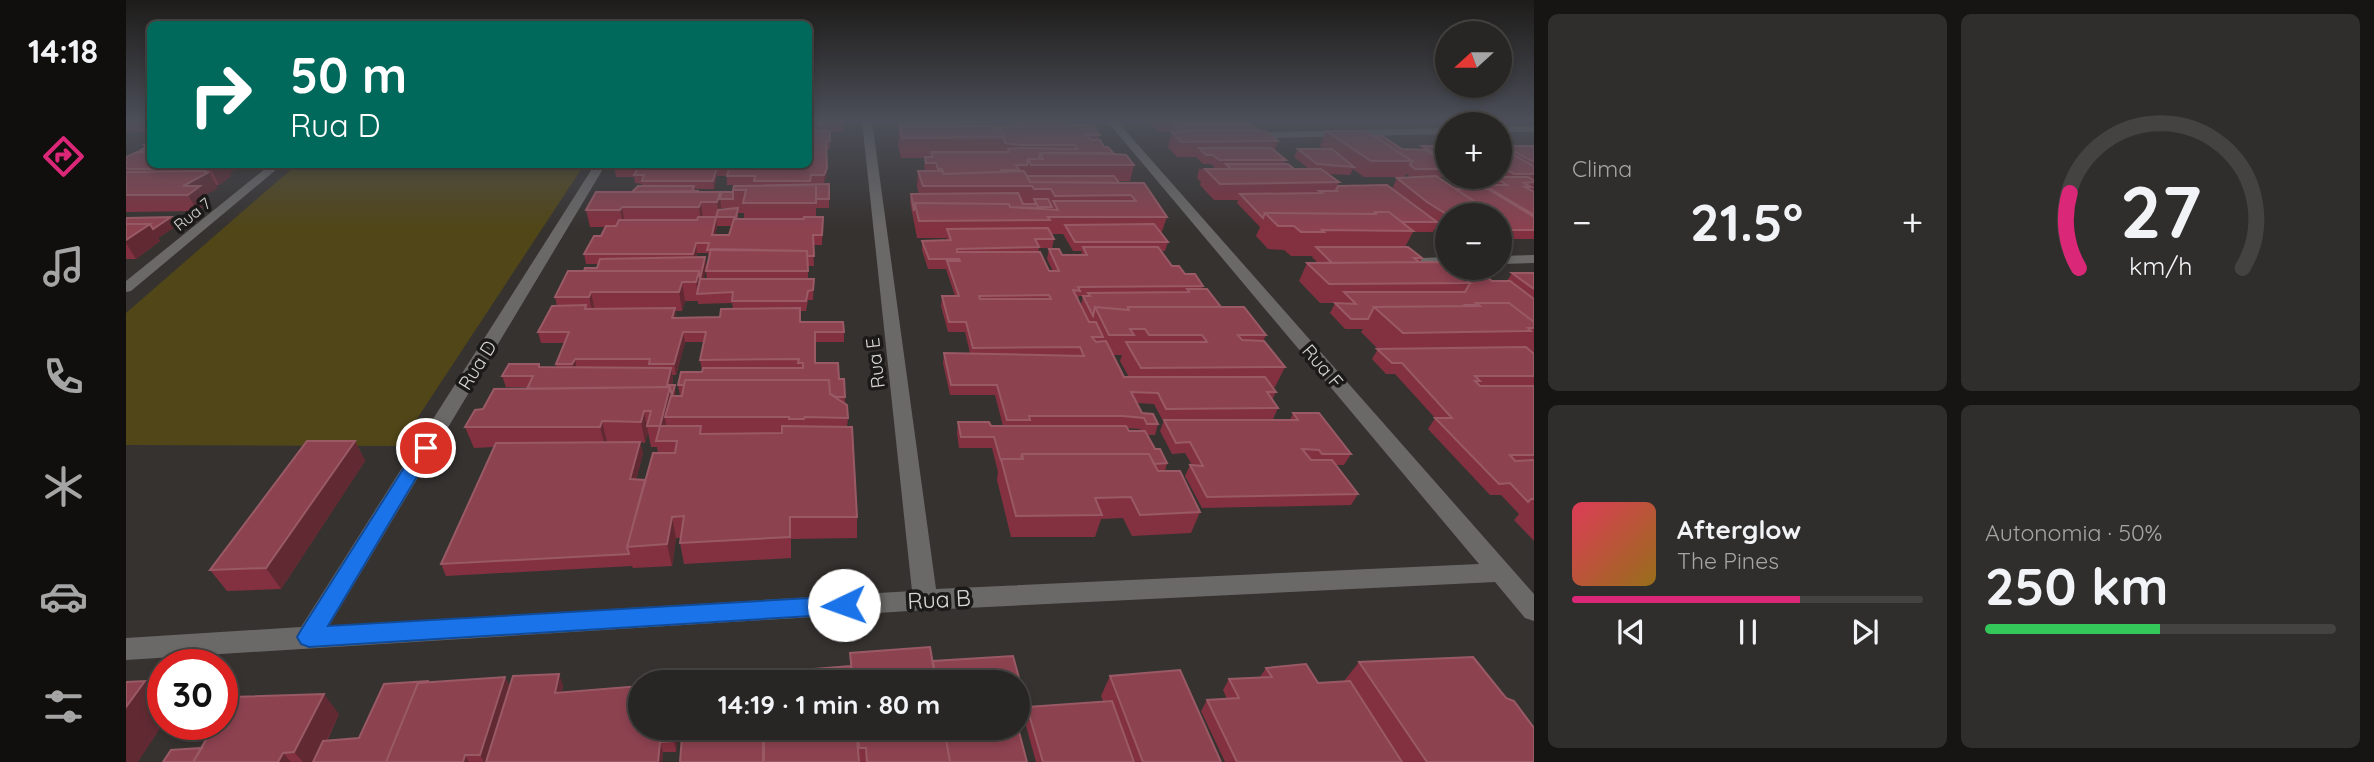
<!DOCTYPE html>
<html lang="pt">
<meta charset="utf-8">
<style>
:root{--surface:#282624;--page:#302e2c;--text:#f1f3f6;--muted:#a5a5a6;--line:#444341;--accent:#db2777}
body{margin:0;font-family:Quicksand,sans-serif;background:var(--page);color:var(--text);height:100vh;display:flex;flex-direction:column;font-size:26px;white-space:nowrap}
*{box-sizing:border-box;margin:0}
p{font-size:23px;color:var(--muted)}
.icon{flex:none;width:38px;height:38px;fill:none;stroke:currentColor;stroke-width:2;stroke-linecap:round;stroke-linejoin:round}
.map{position:relative;flex:1;overflow:hidden}
.panel{display:flex;flex-direction:column;gap:14px;padding:14px;background:#161514;width:840px}
.panel>*{flex:none}
.hud{position:absolute;left:21px;top:21px;width:665px;height:147px;border-radius:10px;box-shadow:0 4px 10px #0003,0 0 0 2px var(--line);background:#00695c;color:#fff;overflow:hidden}
.needle{width:46px;rotate:249deg}
.tools{position:absolute;left:1309px;top:21px;display:grid;gap:14px}
.tools a{display:grid;place-items:center;width:77px;height:77px;border-radius:50%;background:var(--surface);box-shadow:0 4px 10px #0003,0 0 0 2px var(--line);font-size:35px}
.speed{position:absolute;left:21px;top:649px;display:flex;gap:14px;font-size:35px;font-weight:700;text-align:center}
.speed>*{display:grid;place-content:center;width:91px;height:91px;border-radius:50%;background:var(--surface);box-shadow:0 4px 10px #0003,0 0 0 2px var(--line);line-height:1}
.speed .limit{border:10px solid #d22;background:#fff;color:#111}
.pin{position:absolute;display:grid;place-items:center;width:60px;height:60px;color:#fff;margin:-30px;border:4px solid #fff;border-radius:50%;box-shadow:0 2px 7px #0007}
.me{position:absolute;width:77px;margin:-38px;rotate:267deg;stroke-linejoin:round;filter:drop-shadow(0 0 5px #0008)}
.turn{display:flex;align-items:center;gap:24px;height:147px;padding:0 28px;font-size:32px}
.turn .icon{width:91px;height:91px;stroke-width:2.5}
.turn b{display:block;font-size:49px;line-height:60px}
.big{font-size:52px;font-weight:800;line-height:1.1}
.panel .card{flex:1;display:flex;flex-direction:column;justify-content:center;gap:10px;min-width:0;padding:0 24px;border-radius:10px;background:var(--page)}
.panel .dial{align-items:center;gap:0}
.dial svg{height:182px;overflow:visible;fill:none;stroke:var(--line);stroke-width:7;stroke-linecap:round;text-anchor:middle}
.dial text{fill:var(--text);stroke:none}
.song{display:flex;align-items:center;gap:21px}
.cover{width:84px;height:84px;border-radius:10px;background:linear-gradient(135deg,hsl(350 70% 55%),hsl(40 70% 35%))}
.played{height:7px;border-radius:4px;background:linear-gradient(90deg,var(--accent) 65%,var(--line) 65%)}
.keys{display:flex;justify-content:space-around;direction:ltr}
.heat{display:flex;justify-content:space-between;align-items:center;font-size:38px;direction:ltr}
.charge{height:10px;border-radius:5px;background:linear-gradient(90deg,#34c759 50%,var(--line) 0)}
.panel .tiles{flex:1;display:grid;gap:14px;grid-template-columns:repeat(2,1fr)}
.trip{position:absolute;left:502px;top:670px;width:402px;height:70px;border-radius:35px;background:var(--surface);box-shadow:0 4px 10px #0003,0 0 0 2px var(--line);font-weight:800;line-height:70px;text-align:center}
main{display:flex;flex:1;min-height:0}
.tab-bar{display:flex;flex-direction:column;width:126px;justify-content:space-around;align-items:center;background:#100f0e;color:var(--muted)}
.tab-bar .icon{width:49px;height:49px}
.tab-bar .active{color:var(--accent)}
.tab-bar b{font-size:32px;color:var(--text)}
.map>svg:first-child{display:block}
.green{fill:#514618}
.lines{fill:none;stroke-linecap:round;stroke-linejoin:round}
.minor{fill:#6b6968;fill-rule:evenodd}
.wall{fill:#833140;fill-rule:evenodd}
.shaded-wall{fill:#612a33}
.building{fill:#8d4250;stroke:#995a65;stroke-width:2;fill-rule:evenodd}
.route{fill:#1a73e8;stroke:#114b97;stroke-width:2}
.labels{text-anchor:middle;dominant-baseline:central;stroke-width:7;stroke-linejoin:round;paint-order:stroke}
.far-street-label{font-size:16px;fill:#d9d7d6;stroke:#1c1a19}
.street-label{font-size:19px;fill:#d9d7d6;stroke:#1c1a19}
.near-street-label{font-size:23px;fill:#d9d7d6;stroke:#1c1a19}
</style>
<main>
<nav class="tab-bar">
<b>14:18</b>
<svg class="icon active" aria-label="directions" viewBox="0 0 24 24"><path d="M12 3l9 9-9 9-9-9zM9 14v-3h6M13 9l2 2-2 2"/></svg>
<svg class="icon" aria-label="music" viewBox="0 0 24 24"><path d="M9 18V5l10-2v13"/><circle cx="6" cy="18" r="3"/><circle cx="16" cy="16" r="3"/></svg>
<svg class="icon" aria-label="phone" viewBox="0 0 24 24"><path d="M5 4h4l2 5-3 2q2 4 5 5l2-3 5 2v4C11 20 4 13 5 4z"/></svg>
<svg class="icon" aria-label="climate" viewBox="0 0 24 24"><path d="M12 3v18M4 7l16 10M4 17L20 7"/></svg>
<svg class="icon" aria-label="car" viewBox="0 0 24 24"><path d="M5 17H2v-5l4-1 3-4h7l3 4 3 1v5h-3M9 17h6M6 11h13"/><circle cx="7" cy="17" r="2"/><circle cx="17" cy="17" r="2"/></svg>
<svg class="icon" aria-label="filters" viewBox="0 0 24 24"><path d="M4 7h16M4 17h16"/><circle cx="9" cy="7" r="2"/><circle cx="15" cy="17" r="2"/></svg>
</nav>
<div class="map">
<svg width="1408" height="762" viewBox="0 0 1408 762">
<rect width="100%" height="100%" fill="#363230"/>
<path class="green" d="M170 165H458L273 446 0 445V313Z"/>
<g class="lines">
<path class="minor" d="M736 121H746L810 589 1353 564 981 121H991L1408 594V621L1399 618 1369 582 799 610 0 660V638L175 627 469 164H480L203 626 786 591Z
M1374 126H1408V132H1374Z
M1321 128V134L1145 138 1140 135 1145 132Z
M145 164H157L5 291 0 292V281Z
M1408 255V263L1374 264V256Z
M1321 257V265L1296 266 1289 262 1296 258Z"/>
</g>
<path class="wall" d="M0 121H24V131L22 132 0 131Z
M682 121H717V132H704V149H701V176L698 183 703 184V208H690V217H697L696 245H687L688 266H682V279H688L687 300H682L680 311H674V322L718 332V342H690L689 363 713 379H718L719 403 722 418 721 427 731 517V538L665 539V558L558 564 554 543 555 538H550L546 566 507 568 506 566 320 576 315 564 368 447 348 448 339 427 357 409 401 389 402 387H380L376 376 413 364 414 367H430V364L439 343H415L412 332 431 306 429 297 458 271 471 268 473 264H460L458 254 475 236 479 227H464L460 210 506 192 516 186V184L509 183 508 177H490L488 164H682ZM591 176H601V185H628L607 190V192L594 199 569 191V189H588ZM595 208H608V209L595 210ZM612 213H618V219H612ZM591 226H606L603 235H589ZM571 253H582L583 259 580 271 581 279H578L570 258ZM559 301H572V304L606 303 607 308 594 317 550 318 549 311H556ZM559 342H578L574 360 576 370V372L552 385 554 396H550L546 385 547 379 546 375H550ZM522 432 525 447H531L532 453 519 480H510L517 453 514 442 519 443Z
M772 121H868V126L881 127V125H887L883 121H943L942 125 974 135 973 140 978 147 988 154 1008 165 1004 181H991L993 183 1041 217 1035 234 1042 242 1039 251H1034L1046 266 1077 286 1076 289 1095 307 1140 335 1137 341 1159 367 1149 387H1147L1150 392 1146 400 1152 408 1147 419H1036L1028 404 1011 403 1016 413 1032 424 1029 435H1021L1029 449 1041 463 1039 471 1074 512 1065 533 1006 536 997 518 975 519 969 537H885L871 480 872 472 866 448H833L831 433 832 422 865 426H877L869 395H824L817 363 818 353H844L839 332H822L815 306 816 296H829L820 269H802L796 250V241L821 240V238H791L784 202 785 194H793L791 187 792 171H799L798 165 799 158H775L772 146 773 127ZM925 234H937L947 251H956L955 255H936L923 249 921 259 927 271H923L912 252 913 248H926L928 239ZM953 296H957L955 305 952 300ZM987 355H996L994 361 1003 377H998ZM1001 428 1014 429 1015 431H1003Z
M1021 121H1125L1124 124 1133 131 1152 141 1149 151 1160 160 1158 164 1168 169H1183L1168 157 1172 149H1198L1194 146 1200 131 1248 136 1276 149 1294 150 1296 146H1321V177H1325H1311L1330 189H1332L1327 186 1331 178 1352 183 1349 189H1356L1358 185H1364L1368 177H1374V149H1376L1377 146H1408V239H1376L1374 238V215H1321V238L1308 229 1307 232H1287L1279 247 1296 258 1294 262 1332 274 1366 281H1381L1386 273H1408V541L1388 520 1393 514 1375 495H1364L1302 429 1309 418 1269 374H1260L1246 359 1252 349 1235 332 1237 329H1219L1204 313 1209 303H1215H1194L1173 281 1181 263H1192L1186 257 1187 256H1165L1158 250 1142 249 1130 236 1134 227 1111 203 1112 200H1088L1074 185 1075 182 1071 178 1073 169H1090L1085 164H1077L1070 157H1051L1042 147 1045 133V132H1032ZM1227 169 1238 177H1278L1280 174 1285 177 1271 178 1266 189 1211 186 1213 182 1202 174 1224 175Z
M24 142V164H125L117 165 104 173 105 176 93 185H90L92 188 79 195 83 202 71 211 0 212V157L14 152 13 151 19 148 17 145Z
M382 164H400L398 168 383 169Z
M0 218 50 226 32 238 34 241 10 259H0Z
M1167 413 1225 454 1218 465H1210L1232 494 1225 505 1076 508 1059 476 1064 465H1066L1059 453 1046 454 1034 431 1038 420H1164Z
M229 441 239 461 155 589 101 591 84 570Z
M804 647 807 661 887 656 901 707 977 701 975 696 984 676 1054 670 1095 762H910L899 722 892 723V682H639V673L724 666V653Z
M1233 662 1380 698 1408 762H1099L1075 711 1081 700 1101 699 1097 690 1103 679 1134 677 1140 668 1192 683 1218 681Z
M379 677 384 687 437 685 436 692 553 728 550 752H537L536 762H37L76 748 213 714 201 741 233 738 303 682Z
M638 728H892L901 762H554L638 737Z"/>
<path class="shaded-wall" d="M16 121H24V131L22 132Z
M91 164H117L104 173 105 176 93 185 85 169Z
M591 168V176L588 189 587 181Z
M701 168V176L698 183V175Z
M80 171 81 173 83 172 92 188 79 195 83 202 71 211 57 186Z
M594 192 595 208 593 219 591 202Z
M575 202 577 219 575 224 573 207Z
M496 207 499 224 498 227 494 210Z
M45 217 50 226 32 238 34 241 10 259 0 243V240L24 224Z
M590 217 591 226 587 245 586 235Z
M570 243 571 253 568 264 567 254Z
M579 257 581 267 574 294H572L570 282 573 271Z
M556 282 559 301 556 311 553 292Z
M465 292 469 311 467 315 463 297Z
M549 308 550 318H546Z
M557 332 559 342 550 375 548 364Z
M449 359 451 369 449 375 446 364Z
M545 368 547 379 544 390 549 385 550 395 539 417 541 430 534 426Z
M518 411 522 432 519 443 515 422Z
M476 421 481 442 479 447 474 427Z
M229 441 239 461 155 589 140 568Z
M514 442 517 453 507 491 504 479Z
M546 517 550 538 546 566 541 544Z
M433 674 437 685 433 704 429 693Z
M379 677 389 698 370 762H358L354 755Z
M19 681 37 699V724L12 762H0V707Z
M198 694 213 714 190 762H177L168 752Z
M549 728H553L550 752 548 741Z
M534 742 537 752 536 762H532Z
M157 753 165 762H152Z
M339 755 343 762H337Z"/>
<path class="building" d="M682 121H695V125H682Z
M774 121H868L775 126Z
M1047 124H1124L1133 131 1090 130 1062 131H1053Z
M881 125H966L974 135H960L965 140H974L978 147H982L988 154 914 153 913 159H902L901 165H890L893 170H875L876 172 818 174 816 169H812L810 163H800L799 157H807L805 152H883L882 149 897 148 951 149 949 145H895L879 143 878 137 873 127H882Z
M773 126H873L878 137 776 138Z
M1090 130 1139 131 1152 141 1055 142 1046 132Z
M682 131H704V141H700L701 168 698 175H685L684 181H628L629 176H601L604 164H682L683 154H687H682Z
M1200 131H1240L1286 161H1245Z
M1248 136H1256L1276 149 1299 150 1321 164V169H1289L1284 165 1286 161Z
M24 142V151H13L24 145H17Z
M1296 146H1321V161Z
M1377 146H1408V162Z
M1073 148H1145L1160 160H1093L1087 155H1080Z
M1172 149H1206L1228 167 1191 164Z
M1374 149H1377L1408 166V174H1388L1374 167Z
M11 152H24V164H91L85 169H0V163L2 162H0V157Z
M914 153H977L1000 155 1008 165H905L902 159H917Z
M1100 164H1162L1168 169H1105Z
M512 168H591L587 181H516L518 175H508Z
M1079 169H1195L1213 182 1094 184Z
M80 171 78 172H83L57 186H74L62 195H0V172Z
M792 171H815L818 174 898 171 904 182 1018 183 1041 217H922L924 220 793 221 789 203 883 204 884 207 932 210 927 201H1010L1005 195 929 196 925 189H908L906 186H797Z
M901 176H988L993 183 904 182Z
M1310 176 1349 202H1343L1362 215H1322L1301 202 1271 178Z
M1368 177H1402L1408 180V182L1398 183 1405 187H1399L1408 192V215L1358 185H1381Z
M1331 178H1344L1352 183H1340Z
M703 184V199H690V185L615 186Z
M690 185V203H617L620 190H607L608 186Z
M1261 185 1311 222H1276L1263 212H1249L1248 214 1139 213 1137 218 1114 194 1196 193 1193 191H1211L1210 190 1212 186Z
M512 186H568L566 191H573L506 192Z
M1330 189H1362L1408 217V230H1382L1374 225V215H1362L1348 205 1349 202Z
M470 192H594L591 202H575L573 207H496L494 210H460Z
M596 192H607V199H594Z
M892 193 897 204H910L913 208 884 207 883 204 789 203 788 211 785 194Z
M908 199H922L926 207H912Z
M612 208 610 217H590L592 210Z
M1249 212H1263L1287 231 1196 230 1198 232H1175L1168 226H1152L1139 213 1250 214Z
M45 217 27 229 24 224H0V218Z
M572 217H590L586 235H603L608 219H678V217H697L696 235H687L688 256H681V251L581 250 583 243H570L567 254H458L468 236H475L480 226H490L493 220H571Z
M0 224H24L0 240Z
M1028 224 1042 242H949L939 225Z
M922 228 928 239H909L913 247 831 249V252H914L923 271H933L923 249H933L936 255H961L957 247H1032L1046 266H1053L1059 274H1069L1077 286 952 287 954 291 947 290 963 322H970L977 337H966L970 342 980 341 998 377H1139L1150 392H1141L1152 408 1040 409 1032 393 1005 392 1016 413 1027 414 1032 424H1021L1018 418 997 416H903L904 420H881L871 385H825L818 353 958 356 954 347 847 348 840 322H823L816 296H833L821 261H834L833 259H803L796 241 825 240 821 229ZM923 295 925 299H854L853 296Z
M1190 247H1282L1296 258H1288L1293 262 1206 263Z
M585 249 681 251 682 271H580Z
M579 257 574 279 573 271H458L459 268H471L474 259Z
M1316 262 1321 266V268H1324L1344 283 1203 284 1181 263Z
M442 271H573L570 282H556L553 292H465L463 297H429Z
M1386 273H1408V289Z
M1332 274H1357L1366 281H1384L1408 299V322L1383 303H1350L1349 305H1339L1340 306 1248 307 1242 319H1225L1209 303 1230 304 1218 292H1339L1344 283Z
M574 279H688L687 290 682 291 680 301H606L607 292 571 294Z
M1061 289H1081L1095 307H1002V310L969 307 967 316 957 296H964L962 293 1063 292Z
M1350 303H1383L1408 322V328H1402L1405 331 1277 333 1248 307 1354 306Z
M460 305 459 309 549 308 546 318 594 317 595 309 674 308V322H717L718 332H689V363H712L713 379H718L719 397H710L704 394 703 380H559L558 385H552L555 372H576L577 368H677V363H672L673 359 574 360 580 332H557L548 364H523L524 359H449L446 364H430L443 332H412L426 306Z
M969 307 1003 310 1002 307H1118L1140 335H1112L1116 340 1138 341 1159 367 1015 368 1000 342H1081L1076 335H1023L1019 329H1004L1008 335H983Z
M1400 347 1408 354V376H1349L1354 381H1349L1354 386H1408V455H1384L1389 461 1408 460V499H1405L1402 502 1384 483 1373 484 1309 418H1326L1276 363H1266L1251 349Z
M383 364H413V367L545 368 541 385H549L546 396 544 387 401 389 407 376H376Z
M559 380H703L704 394 721 405 722 418 679 417 678 419H663V417H539L545 396H556Z
M544 387 534 426H575L574 434 656 433V426L726 427 731 517H664V537L554 543 558 516 546 517 541 544 501 547 527 453H549L551 441H530L534 426H521L525 411H518L515 422 476 421 474 427H339L349 410 357 409 368 389Z
M1167 413H1193L1225 454H1196L1193 450 1176 449 1185 460H1206L1232 494 1081 497 1064 465 1077 466 1064 442 1050 443 1038 420H1172Z
M832 422H863L865 426H1000L1003 431H1019L1029 449H1034L1041 463 1028 464 1023 454H896L895 459H875V461L868 437H835Z
M181 441H229L140 568 84 570Z
M514 442 504 479 519 480 501 547 503 554 315 564 370 443Z
M896 454H1023L1032 471H1054L1074 512 1014 515 1005 497 969 498 976 515 890 516 875 459H897Z
M804 647 810 682H727L724 653Z
M887 656 901 707 986 701 1008 762H917L902 711 892 712V682H810L807 661Z
M1347 657 1380 698 1388 701 1408 728V762H1301L1233 662Z
M1180 664 1192 683 1224 681 1276 762H1111L1081 700 1113 698 1103 679 1146 677 1140 668Z
M724 666 726 682H639V673Z
M1054 670 1095 762H1017L984 676Z
M433 674 429 693 514 686V728H549L548 741 534 742 532 762H360L387 676Z
M379 677 354 755H339L337 762H260L292 683Z
M19 681 0 707V682Z
M302 681V682L292 683 260 762H187L197 741 233 738 258 684Z
M198 694 168 752 157 753 152 762H67L89 724H96V713L106 697Z
M638 728H730L733 762H638Z
M731 728H818L824 762H741L740 748H733Z
M818 728H892L901 762H824Z
M637 731V762H554L556 736Z
M76 748 67 762H37L45 750Z"/>
<linearGradient id="sky" x2="0" y2="1"><stop stop-color="#1e1c1a"/><stop offset="0.53" stop-color="#4c4f59"/><stop offset="1" stop-color="#4c4f59" stop-opacity="0"/></linearGradient>
<rect width="1408" height="228" fill="url(#sky)"/>
<path class="route" d="M300 442 308 448 202 626 718 596 726 598 729 605 726 611 718 614 183 647 175 644 171 637 175 630 293 444Z"/>
<g class="labels">
<g class="far-street-label">
<text transform="translate(66 214) rotate(-39)">Rua 7</text>
</g>
<g class="street-label">
<text transform="translate(749 363) rotate(-97)">Rua E</text>
<text transform="translate(351 365) rotate(-58)">Rua D</text>
<text transform="translate(1197 366) rotate(49)">Rua F</text>
</g>
<g class="near-street-label">
<text transform="translate(813 599) rotate(-3)">Rua B</text>
</g>
</g>
</svg>
<div class="tools">
<a><svg class="needle" viewBox="-14 -14 28 28"><path d="M0-13l5 13h-10z" fill="#e53935"/><path d="M0 13l5-13h-10z" fill="#a5a5a6"/></svg></a>
<a>+</a>
<a>−</a>
</div>
<div class="speed"><div class="limit">30</div></div>
<div class="pin" style="left:300px;top:448px;background:#d93025"><svg class="icon" aria-label="arrive" viewBox="0 0 24 24"><path d="M6 21V4h12l-3 4 3 4H6"/></svg></div>
<svg class="me" style="left:718px;top:605px" viewBox="-20 -20 40 40"><circle r="19" fill="#fff"/><path d="M0-13L10 11 0 6-10 11z" fill="#1a73e8"/></svg>
<div class="trip">14:19 · 1 min · 80 m</div>
<div class="hud">
<div class="turn"><svg class="icon" aria-label="right" viewBox="0 0 24 24"><path d="M7 20v-9h11M14 6l5 5-5 5"/></svg><div><b>50 m</b>Rua D</div></div>
</div>
</div>
<section class="panel">
<div class="tiles">
<div class="card"><p>Clima</p>
<div class="heat"><a>−</a><b class="big">21.5°</b><a>+</a></div>
</div>
<div class="card dial"><svg viewBox="0 0 100 80">
<path d="M14 69A42 42 0 1 1 86 69"/>
<path d="M14 69A42 42 0 0 1 10 36" stroke="#db2777"/>
<text x="50" y="56" font-size="32" font-weight="700">27</text>
<text x="50" y="72" font-size="11">km/h</text>
</svg></div>
<div class="card">
<div class="song"><i class="cover"></i><div><b>Afterglow</b><p>The Pines</p></div></div>
<div class="played"></div>
<div class="keys"><svg class="icon" aria-label="previous" viewBox="0 0 24 24"><path d="M18 5L8 12l10 7zM5 5v14"/></svg><svg class="icon" aria-label="pause" viewBox="0 0 24 24"><path d="M8 5v14M16 5v14"/></svg><svg class="icon" aria-label="next" viewBox="0 0 24 24"><path d="M6 5l10 7-10 7zM19 5v14"/></svg></div>
</div>
<div class="card"><p>Autonomia · 50%</p><b class="big">250 km</b><div class="charge"></div></div>
</div>
</section>
</main>
